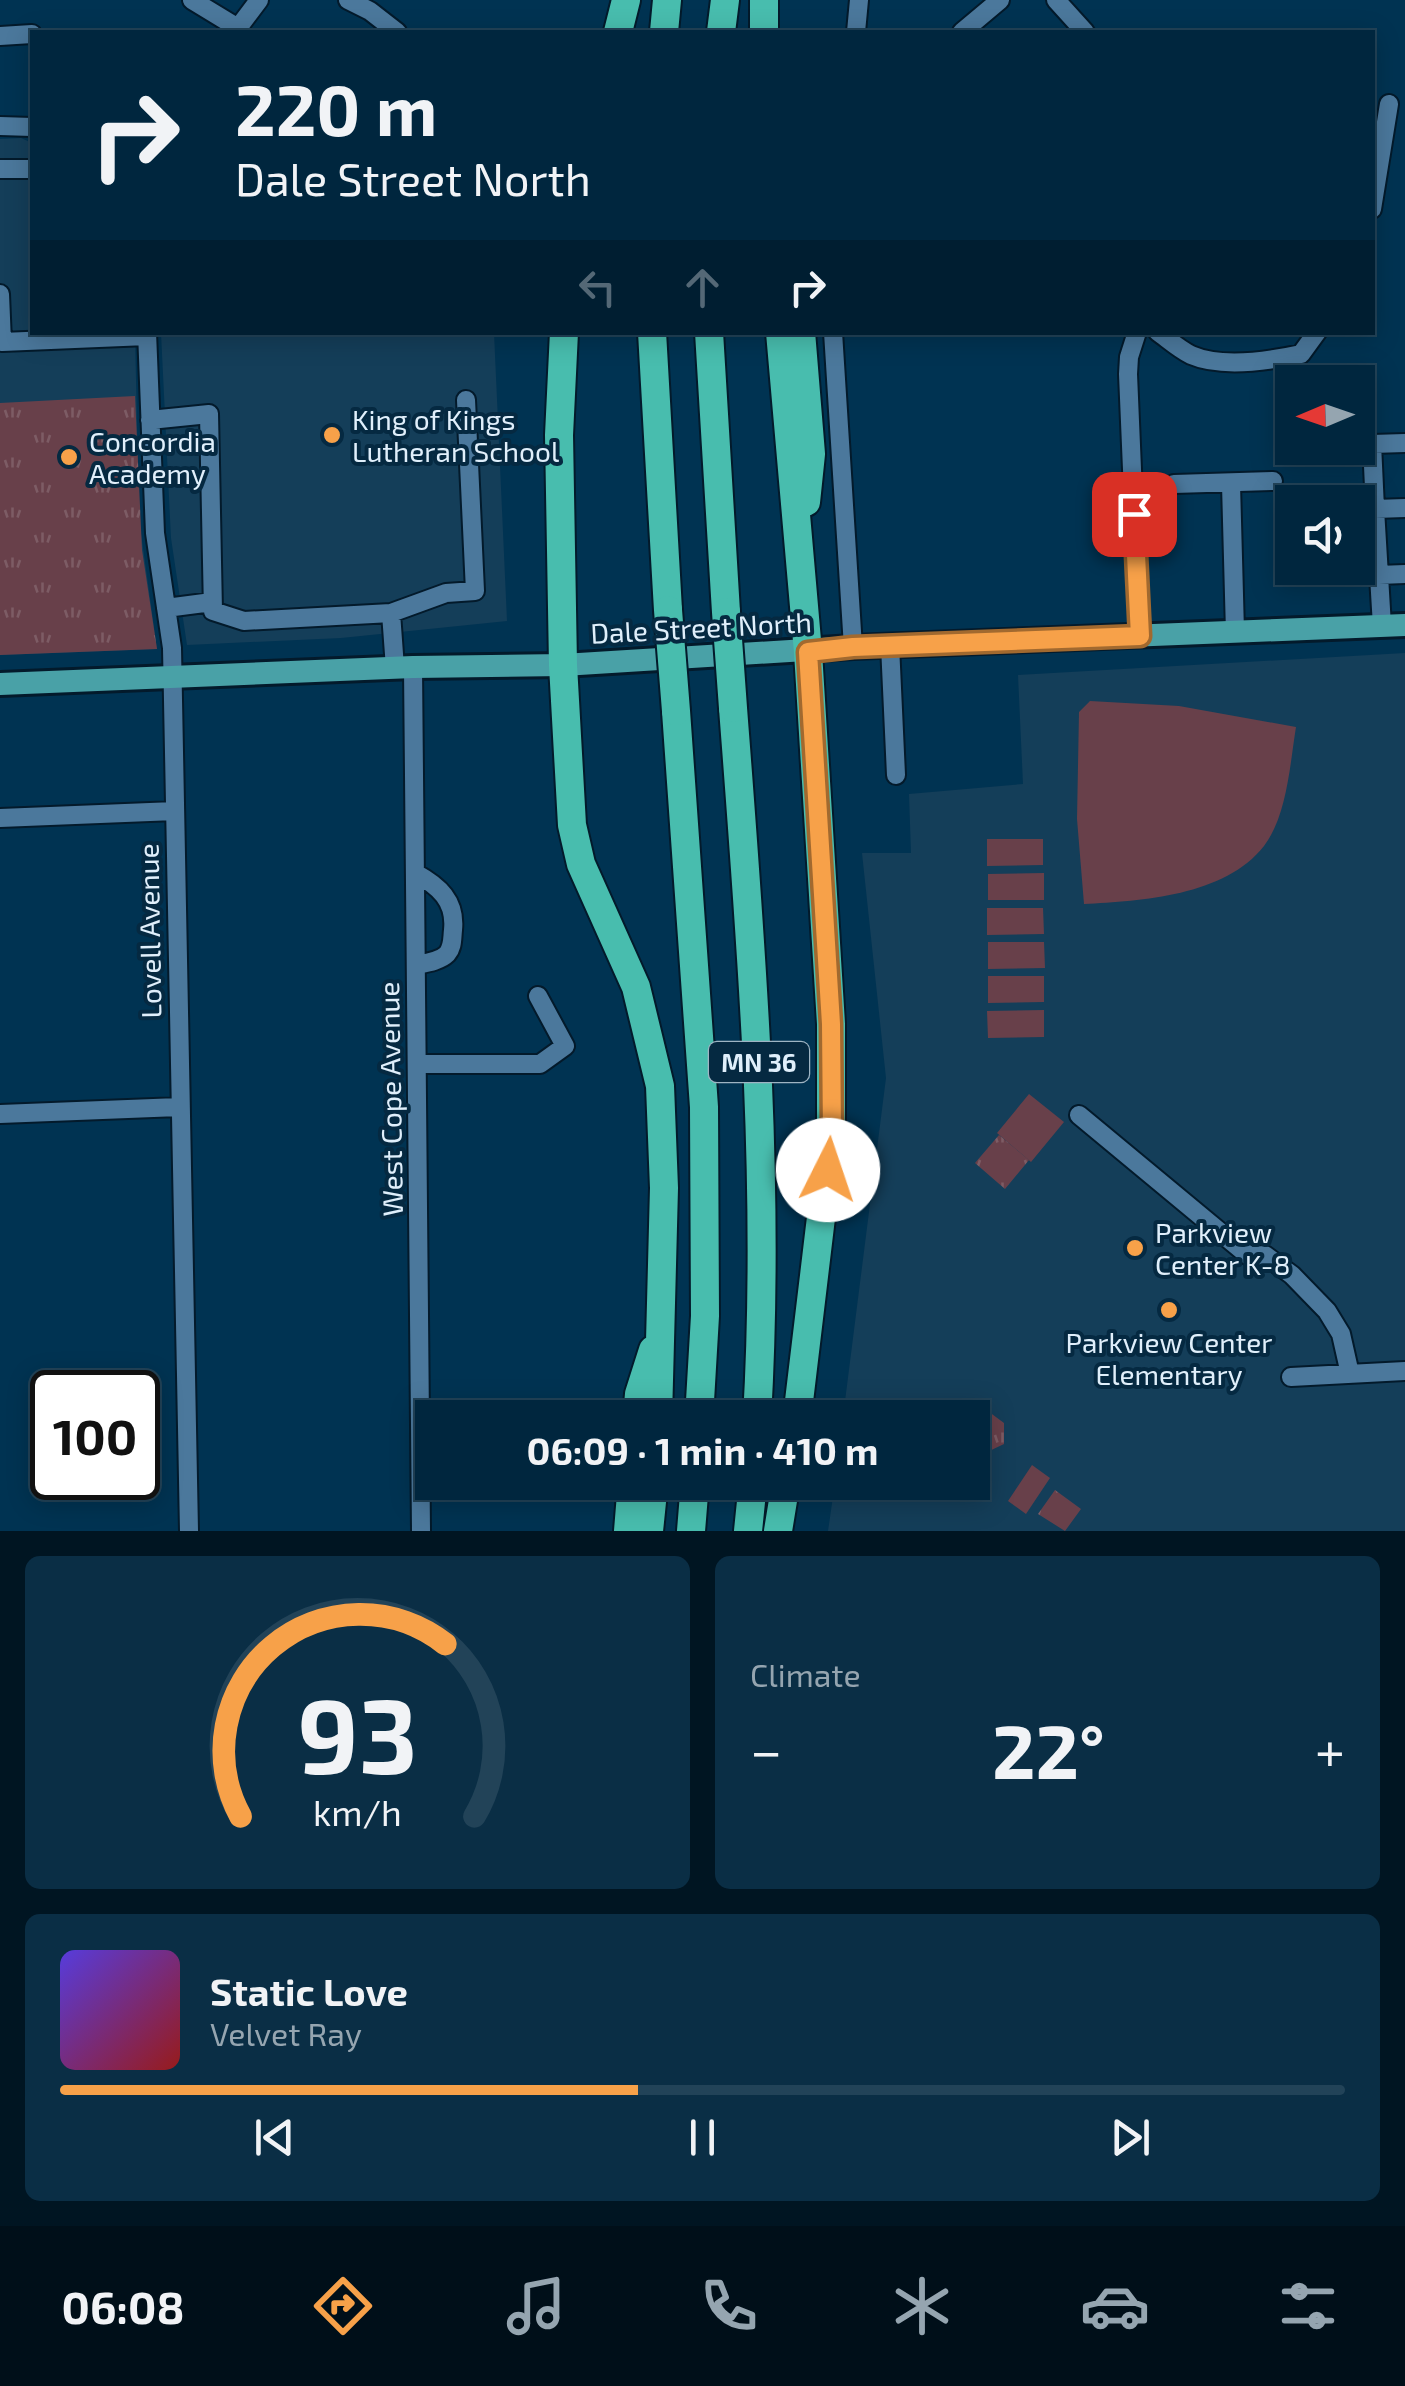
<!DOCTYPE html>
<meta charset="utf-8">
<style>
:root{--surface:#00263e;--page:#0a2e45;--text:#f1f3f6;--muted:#95a5b0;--line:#224358;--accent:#f7a149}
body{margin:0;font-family:"Exo 2",sans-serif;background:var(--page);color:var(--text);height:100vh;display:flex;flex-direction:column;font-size:38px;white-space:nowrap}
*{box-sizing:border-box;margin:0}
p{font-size:32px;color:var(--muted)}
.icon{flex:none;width:55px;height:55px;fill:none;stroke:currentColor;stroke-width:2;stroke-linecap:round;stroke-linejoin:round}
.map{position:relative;height:1531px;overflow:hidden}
.sheet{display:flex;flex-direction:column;gap:25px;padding:25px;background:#001522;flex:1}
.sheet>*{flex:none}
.hud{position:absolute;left:30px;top:30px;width:1345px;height:305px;border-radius:0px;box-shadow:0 5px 25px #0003,0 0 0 2px var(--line);background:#00263e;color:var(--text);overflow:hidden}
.needle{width:65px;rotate:268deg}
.buttons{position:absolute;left:1275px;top:365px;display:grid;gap:20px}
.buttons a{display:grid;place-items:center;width:100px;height:100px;border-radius:0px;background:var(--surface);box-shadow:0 5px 25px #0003,0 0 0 2px var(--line);font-size:50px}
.speed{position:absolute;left:30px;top:1370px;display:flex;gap:20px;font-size:50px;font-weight:700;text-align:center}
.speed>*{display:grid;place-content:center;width:130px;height:130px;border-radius:50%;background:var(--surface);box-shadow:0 5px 25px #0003,0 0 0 2px var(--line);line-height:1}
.speed .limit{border:5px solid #111;border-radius:15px;background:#fff;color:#111}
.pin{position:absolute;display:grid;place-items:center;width:85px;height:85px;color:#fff;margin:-42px;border-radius:20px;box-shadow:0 5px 15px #0006}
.me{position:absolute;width:110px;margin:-55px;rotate:4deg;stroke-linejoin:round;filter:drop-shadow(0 0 8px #0008)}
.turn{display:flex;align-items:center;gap:35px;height:210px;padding:0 40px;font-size:45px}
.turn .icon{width:130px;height:130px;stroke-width:2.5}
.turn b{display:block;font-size:70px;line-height:85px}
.lanes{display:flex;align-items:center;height:95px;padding:0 40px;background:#0003;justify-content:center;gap:50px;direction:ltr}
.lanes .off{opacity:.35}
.big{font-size:75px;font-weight:700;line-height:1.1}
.sheet .widget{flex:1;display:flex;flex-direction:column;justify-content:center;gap:15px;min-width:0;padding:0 35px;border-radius:15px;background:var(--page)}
.sheet .dial{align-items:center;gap:0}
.dial svg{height:260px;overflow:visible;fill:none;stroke:var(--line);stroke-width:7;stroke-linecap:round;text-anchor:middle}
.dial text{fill:var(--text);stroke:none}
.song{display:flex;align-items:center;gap:30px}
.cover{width:120px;height:120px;border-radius:15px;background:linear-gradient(135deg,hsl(250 70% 55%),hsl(0 70% 35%))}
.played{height:10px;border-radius:5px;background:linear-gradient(90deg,var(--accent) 45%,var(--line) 45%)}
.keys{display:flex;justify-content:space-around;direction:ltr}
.heat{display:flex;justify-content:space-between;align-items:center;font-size:55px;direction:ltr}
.sheet .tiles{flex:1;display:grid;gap:25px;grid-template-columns:1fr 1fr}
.widget:last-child{grid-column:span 2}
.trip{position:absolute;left:415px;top:1400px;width:575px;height:100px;border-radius:0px;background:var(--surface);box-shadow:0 5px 25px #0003,0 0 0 2px var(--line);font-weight:700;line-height:100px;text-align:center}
.tabs{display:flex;height:160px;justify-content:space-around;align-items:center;background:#000f19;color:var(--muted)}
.tabs .icon{width:70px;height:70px}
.tabs .current{color:var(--accent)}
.tabs b{font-size:45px;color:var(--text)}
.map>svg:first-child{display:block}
.built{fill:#143e59}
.green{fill:#68404a}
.park{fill:url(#park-tufts)}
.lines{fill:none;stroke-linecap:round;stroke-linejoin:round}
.minor-casing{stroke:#031a2b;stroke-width:22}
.major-casing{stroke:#031a2b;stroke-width:28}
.highway-casing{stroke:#031a2b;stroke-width:32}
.minor{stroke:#4b789c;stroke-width:18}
.major{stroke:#49a1a7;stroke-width:22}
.highway{stroke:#48bdae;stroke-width:28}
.highway-bridge-casing{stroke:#031a2b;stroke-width:32;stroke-linecap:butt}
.highway-bridge{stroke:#48bdae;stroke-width:28}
.route-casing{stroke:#a1692f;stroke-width:25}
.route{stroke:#f7a149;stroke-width:18}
.poi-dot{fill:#f7a149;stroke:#052941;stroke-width:4}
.labels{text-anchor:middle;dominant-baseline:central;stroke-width:8;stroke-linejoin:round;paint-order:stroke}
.shield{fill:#052941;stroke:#9eb4c3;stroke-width:2.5}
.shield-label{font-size:25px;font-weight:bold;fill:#e0effb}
.poi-label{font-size:28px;fill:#e0effb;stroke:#052941;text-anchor:start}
.street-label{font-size:28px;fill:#e0effb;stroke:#052941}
</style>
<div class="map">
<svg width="1405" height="1531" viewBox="0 0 1405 1531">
<defs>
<pattern id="park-tufts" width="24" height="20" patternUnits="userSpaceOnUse" patternTransform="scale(2.5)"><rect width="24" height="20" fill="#68404a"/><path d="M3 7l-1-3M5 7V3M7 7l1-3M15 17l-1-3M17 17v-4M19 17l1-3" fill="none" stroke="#7d5c65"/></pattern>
</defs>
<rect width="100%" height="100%" fill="#003352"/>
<path class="built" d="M21 138 32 143V332L135 333 139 519 157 649 0 655V139Z
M161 333H494L507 621 341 638 187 645 171 538Z
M1405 653V1531H828L835 1483 972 1482V1418L843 1417 886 1078 862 853H911L909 794 1023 784 1018 675Z"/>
<path class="green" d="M1090 701 1179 706 1296 727C1290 764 1287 816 1264 846 1225 896 1141 901 1084 904L1077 819 1079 712Z
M987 839H1043V865L987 866Z
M1044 873V900H988V874Z
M987 908H1043L1044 934 987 935Z
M988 942H1044L1045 968 988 969Z
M1044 976V1002L988 1003V976Z
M1044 1010V1037L988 1038 987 1011Z
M1029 1094 1064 1122 1031 1162 997 1133Z
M1032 1465 1050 1478 1026 1514 1008 1501Z"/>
<path class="park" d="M135 396 142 550 157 649 0 655V403Z
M999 1135 1029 1160 1005 1189 975 1163Z
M981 1406 1004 1423V1444L985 1453 973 1443 972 1418 952 1417 955 1408Z
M1055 1490 1081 1509 1065 1531 1038 1514Z"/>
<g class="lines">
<g class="minor-casing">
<path id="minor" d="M192 0 238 28
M348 0 370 11 397 32
M1056 0 1085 32
M235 32 259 0
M856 32 859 0
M962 32 1000 0
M0 36 32 34
M0 126 32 127
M0 169H32
M1372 209 1389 104
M0 294 2 342 147 336
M147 332 155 533 172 648 189 1531
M833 332 853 647
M1137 332 1129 357 1128 374 1139 636
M1158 332C1169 340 1179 349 1191 355 1221 368 1269 361 1301 354L1317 332
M150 420 209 414 213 611 244 621 391 613 446 593 475 591 466 400
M1174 484 1273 481
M1231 484 1235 632
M1375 509 1372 444 1405 443
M1379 575 1405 574
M166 608 212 602
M391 613 395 668
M1382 626 1375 509 1405 508
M890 645 896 775
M413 667 421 1531
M0 818 175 811
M415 873C439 886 456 901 453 930 452 939 453 947 447 954 440 961 426 963 416 965
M417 1064H540L565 1046 538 996
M0 1114 179 1107
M1079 1115 1249 1256 1265 1255 1292 1275 1327 1311 1341 1334 1350 1374
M1291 1377 1405 1371"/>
</g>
<g class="major-casing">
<path id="major" d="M0 684 413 667 563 665 853 647 1405 625"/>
</g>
<g class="highway-casing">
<path id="highway" d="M618 32 626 0
M664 32 667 0
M721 32 725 0
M764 32V0
M564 332 559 435 563 665 572 825 581 864 636 987 660 1086 664 1188 658 1418
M652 332 668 610
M709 332 726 612
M780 332 808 652 831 1024V1134L797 1418
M801 332 811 454 806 502
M733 708C751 945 771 1180 757 1418
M676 711 704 1107 705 1316 699 1418
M637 1418 639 1394 653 1350
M628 1531 632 1482
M649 1531 654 1482
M691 1531 695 1482
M748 1531 753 1482
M778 1531 786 1482"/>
</g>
<use href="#minor" class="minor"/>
<use href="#major" class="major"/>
<use href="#highway" class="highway"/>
<g class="highway-bridge-casing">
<path id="highway-bridge" d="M668 610 676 711
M726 612 733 708"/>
</g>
<use href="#highway-bridge" class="highway-bridge"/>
</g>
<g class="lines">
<g class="route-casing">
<path id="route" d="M828 1170 832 1134 831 1024 808 652 853 647 1140 636 1134 514"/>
</g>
<use href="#route" class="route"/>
</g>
<g class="poi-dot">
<circle cx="332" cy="435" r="10"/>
<circle cx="69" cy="457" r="10"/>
<circle cx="1135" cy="1248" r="10"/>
<circle cx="1169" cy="1310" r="10"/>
</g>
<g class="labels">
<rect class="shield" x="709" y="1042" width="100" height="40" rx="8"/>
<g class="shield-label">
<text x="759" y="1062">MN 36</text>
</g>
<g class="poi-label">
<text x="352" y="419">King of Kings<tspan x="352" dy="32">Lutheran School</tspan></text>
<text x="89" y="441">Concordia<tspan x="89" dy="32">Academy</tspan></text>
<text x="1155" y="1232">Parkview<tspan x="1155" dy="32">Center K-8</tspan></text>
<text x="1169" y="1342" text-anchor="middle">Parkview Center<tspan x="1169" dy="32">Elementary</tspan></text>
</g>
<g class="street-label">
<text transform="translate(701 627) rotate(-3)">Dale Street North</text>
<text transform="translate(149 931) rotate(-91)">Lovell Avenue</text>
<text transform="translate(390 1099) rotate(-91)">West Cope Avenue</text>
</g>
</g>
</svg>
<div class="buttons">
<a><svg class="needle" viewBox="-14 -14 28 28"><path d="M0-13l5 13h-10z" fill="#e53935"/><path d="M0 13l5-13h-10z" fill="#95a5b0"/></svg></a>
<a><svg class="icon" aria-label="sound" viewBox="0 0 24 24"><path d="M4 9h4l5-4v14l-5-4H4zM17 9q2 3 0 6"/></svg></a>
</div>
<div class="speed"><div class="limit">100</div></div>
<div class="pin" style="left:1134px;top:514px;background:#d93025"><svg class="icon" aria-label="arrive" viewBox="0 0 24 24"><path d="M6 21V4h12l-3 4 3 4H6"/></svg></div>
<svg class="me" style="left:828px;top:1170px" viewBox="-20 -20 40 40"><circle r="19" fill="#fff"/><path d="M0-13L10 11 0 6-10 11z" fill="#f7a149"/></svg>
<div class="trip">06:09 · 1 min · 410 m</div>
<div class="hud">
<div class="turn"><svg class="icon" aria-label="right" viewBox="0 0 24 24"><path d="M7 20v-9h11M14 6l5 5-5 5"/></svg><div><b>220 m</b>Dale Street North</div></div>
<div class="lanes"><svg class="icon off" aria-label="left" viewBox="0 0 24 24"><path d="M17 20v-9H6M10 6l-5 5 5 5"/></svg><svg class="icon off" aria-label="ahead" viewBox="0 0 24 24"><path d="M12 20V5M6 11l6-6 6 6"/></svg><svg class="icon" aria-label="right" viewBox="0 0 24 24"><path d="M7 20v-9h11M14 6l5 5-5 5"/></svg></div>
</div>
</div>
<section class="sheet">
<div class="tiles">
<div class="widget dial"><svg viewBox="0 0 100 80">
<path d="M14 69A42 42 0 1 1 86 69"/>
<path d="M14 69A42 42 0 0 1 77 16" stroke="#f7a149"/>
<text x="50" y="56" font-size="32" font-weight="700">93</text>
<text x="50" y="72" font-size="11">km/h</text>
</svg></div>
<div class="widget"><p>Climate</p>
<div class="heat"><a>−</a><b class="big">22°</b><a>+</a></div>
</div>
<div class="widget">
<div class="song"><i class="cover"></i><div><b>Static Love</b><p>Velvet Ray</p></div></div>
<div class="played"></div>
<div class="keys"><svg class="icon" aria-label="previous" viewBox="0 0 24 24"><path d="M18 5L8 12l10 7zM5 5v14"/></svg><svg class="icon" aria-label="pause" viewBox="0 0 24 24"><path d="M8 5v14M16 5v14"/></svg><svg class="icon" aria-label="next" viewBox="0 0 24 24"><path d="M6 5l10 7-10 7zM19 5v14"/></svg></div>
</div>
</div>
</section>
<nav class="tabs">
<b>06:08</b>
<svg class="icon current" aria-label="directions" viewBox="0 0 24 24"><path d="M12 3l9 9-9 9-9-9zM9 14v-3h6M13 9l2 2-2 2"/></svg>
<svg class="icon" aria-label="music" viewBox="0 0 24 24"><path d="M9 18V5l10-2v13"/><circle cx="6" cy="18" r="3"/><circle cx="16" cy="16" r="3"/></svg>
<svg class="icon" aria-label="phone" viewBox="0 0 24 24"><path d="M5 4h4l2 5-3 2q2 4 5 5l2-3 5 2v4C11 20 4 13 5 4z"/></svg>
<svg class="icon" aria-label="climate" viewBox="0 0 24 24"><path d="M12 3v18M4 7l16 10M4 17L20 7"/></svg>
<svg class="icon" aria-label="car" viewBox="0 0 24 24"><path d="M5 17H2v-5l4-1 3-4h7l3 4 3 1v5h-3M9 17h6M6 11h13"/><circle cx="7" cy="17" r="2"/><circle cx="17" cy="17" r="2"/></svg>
<svg class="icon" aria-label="filters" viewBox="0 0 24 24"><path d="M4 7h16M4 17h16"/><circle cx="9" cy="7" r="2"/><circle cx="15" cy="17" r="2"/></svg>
</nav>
